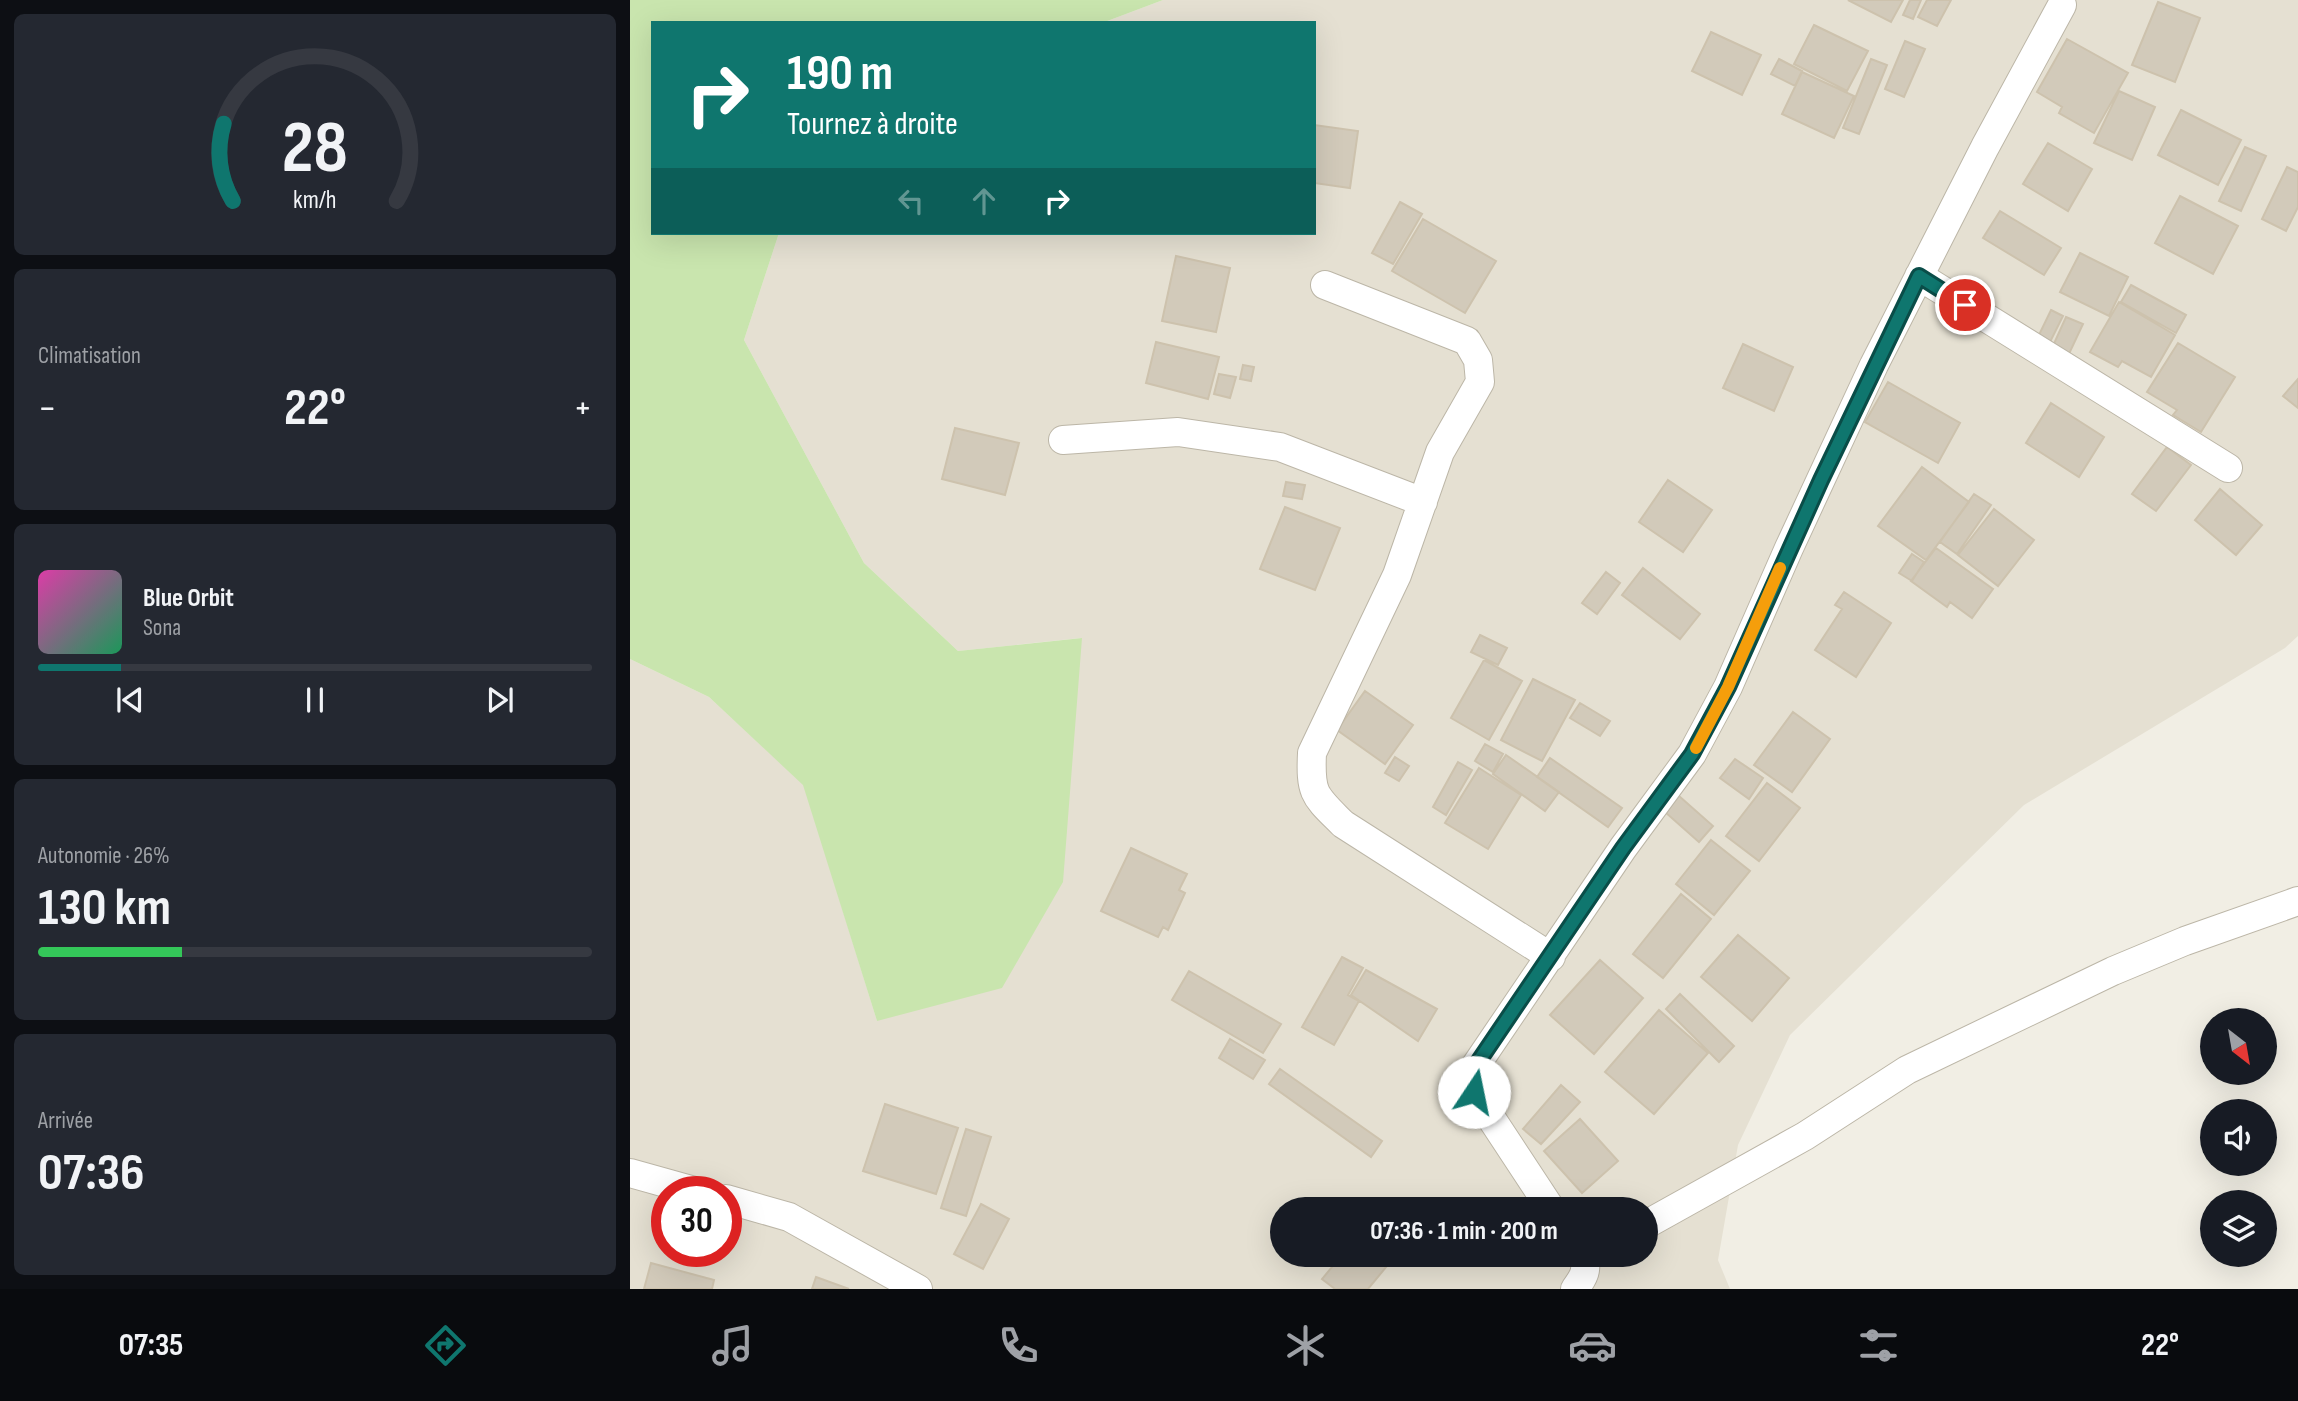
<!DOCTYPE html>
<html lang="fr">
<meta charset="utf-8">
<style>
:root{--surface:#171b24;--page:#242831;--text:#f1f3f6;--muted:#9ea1a6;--line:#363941;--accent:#0f766e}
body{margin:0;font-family:"Sofia Sans Condensed",sans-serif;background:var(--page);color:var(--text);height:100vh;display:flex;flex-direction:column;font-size:26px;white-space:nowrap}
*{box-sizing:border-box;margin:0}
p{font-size:23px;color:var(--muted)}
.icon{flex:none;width:38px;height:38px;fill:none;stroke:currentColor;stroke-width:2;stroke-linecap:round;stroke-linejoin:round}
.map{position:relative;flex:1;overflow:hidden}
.sheet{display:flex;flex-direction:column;gap:14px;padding:14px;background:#0d0f14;width:630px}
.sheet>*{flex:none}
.guide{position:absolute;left:21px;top:21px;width:665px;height:214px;border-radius:0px;box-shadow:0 7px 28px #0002;background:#0f766e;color:#fff;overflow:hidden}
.needle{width:46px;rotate:149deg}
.tools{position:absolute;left:1570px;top:1008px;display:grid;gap:14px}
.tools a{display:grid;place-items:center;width:77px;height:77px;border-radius:50%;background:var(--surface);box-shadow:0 7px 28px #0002;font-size:35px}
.speed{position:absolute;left:21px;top:1176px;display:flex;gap:14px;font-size:35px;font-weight:700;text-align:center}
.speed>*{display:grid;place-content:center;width:91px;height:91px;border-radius:50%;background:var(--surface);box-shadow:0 7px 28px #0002;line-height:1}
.speed .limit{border:10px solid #d22;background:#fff;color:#111}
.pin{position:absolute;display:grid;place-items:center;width:60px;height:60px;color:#fff;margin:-30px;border:4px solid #fff;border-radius:50%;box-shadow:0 2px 7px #0007}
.me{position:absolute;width:77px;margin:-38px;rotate:11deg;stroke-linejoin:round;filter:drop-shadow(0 0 5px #0008)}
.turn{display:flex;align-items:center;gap:24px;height:147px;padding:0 21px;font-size:32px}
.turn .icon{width:91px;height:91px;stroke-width:2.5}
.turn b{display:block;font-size:49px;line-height:60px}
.lanes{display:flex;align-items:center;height:66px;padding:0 21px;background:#0003;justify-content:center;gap:35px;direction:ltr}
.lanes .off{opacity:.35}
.big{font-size:52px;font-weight:700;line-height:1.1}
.sheet .card{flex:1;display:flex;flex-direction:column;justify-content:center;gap:10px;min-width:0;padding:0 24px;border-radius:10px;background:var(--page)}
.sheet .dial{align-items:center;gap:0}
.dial svg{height:182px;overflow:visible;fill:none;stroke:var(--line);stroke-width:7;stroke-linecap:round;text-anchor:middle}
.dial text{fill:var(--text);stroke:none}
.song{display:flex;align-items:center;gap:21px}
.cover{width:84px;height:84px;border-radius:10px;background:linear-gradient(135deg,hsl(320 70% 55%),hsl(150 70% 35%))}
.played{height:7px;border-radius:4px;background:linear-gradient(90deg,var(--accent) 15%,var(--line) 15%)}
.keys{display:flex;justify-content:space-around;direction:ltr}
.heat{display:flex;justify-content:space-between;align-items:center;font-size:38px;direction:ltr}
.charge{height:10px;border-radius:5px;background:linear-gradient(90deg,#34c759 26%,var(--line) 0)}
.trip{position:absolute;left:640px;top:1197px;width:388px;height:70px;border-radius:35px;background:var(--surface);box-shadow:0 7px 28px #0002;font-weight:700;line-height:70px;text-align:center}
.dock{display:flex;height:112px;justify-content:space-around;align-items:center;background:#090b0e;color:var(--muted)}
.dock .icon{width:49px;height:49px}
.dock .on{color:var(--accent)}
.dock b{font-size:32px;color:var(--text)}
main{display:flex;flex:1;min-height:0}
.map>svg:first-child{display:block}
.residential{fill:#e5e0d2;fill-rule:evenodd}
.green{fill:#c9e5ae}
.building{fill:#d2caba;stroke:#cdc2ad;stroke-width:2}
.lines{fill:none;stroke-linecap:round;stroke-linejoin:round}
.minor-casing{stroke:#bcb6a7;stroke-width:30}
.minor{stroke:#fff;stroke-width:28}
.route-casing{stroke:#0a4d48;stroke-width:18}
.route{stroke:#0f766e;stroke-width:12}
.slow{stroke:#f59e0b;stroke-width:12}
</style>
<main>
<section class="sheet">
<div class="card dial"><svg viewBox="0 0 100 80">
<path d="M14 69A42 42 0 1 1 86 69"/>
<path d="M14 69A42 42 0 0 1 10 35" stroke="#0f766e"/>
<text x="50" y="56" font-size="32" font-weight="700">28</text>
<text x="50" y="72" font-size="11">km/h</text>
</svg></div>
<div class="card"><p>Climatisation</p>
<div class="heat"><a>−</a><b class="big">22°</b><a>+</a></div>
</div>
<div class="card">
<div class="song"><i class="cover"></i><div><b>Blue Orbit</b><p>Sona</p></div></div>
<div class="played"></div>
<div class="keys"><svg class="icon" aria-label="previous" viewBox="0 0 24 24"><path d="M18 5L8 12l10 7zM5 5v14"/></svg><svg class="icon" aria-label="pause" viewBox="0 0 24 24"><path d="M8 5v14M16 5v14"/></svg><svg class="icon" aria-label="next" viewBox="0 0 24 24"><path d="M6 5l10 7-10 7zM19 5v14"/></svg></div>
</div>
<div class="card"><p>Autonomie · 26%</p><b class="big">130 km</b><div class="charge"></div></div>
<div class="card"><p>Arrivée</p><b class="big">07:36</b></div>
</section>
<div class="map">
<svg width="1668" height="1289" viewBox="0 0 1668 1289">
<rect width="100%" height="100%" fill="#f1eee4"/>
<path class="residential" d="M533 0H1668V636L1655 648 1394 805 1160 1035 1108 1145 1088 1260 1100 1289H0V659L79 697 174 785 247 1021 451 638 328 651 234 563 114 340 149 233H684V23H472ZM37 1192H96V1251H37ZM653 1209H1017V1255H653Z"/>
<path class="green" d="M0 0H533L472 23H23V233H149L114 340 234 563 328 651 452 638 433 882 372 988 247 1021 173 785 79 697 0 659Z"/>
<path class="building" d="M1218 0H1273L1261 22Z
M1280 0H1291L1283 19 1273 15Z
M1297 0H1321L1307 26 1288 17Z
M1528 2 1570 18 1545 82 1502 65Z
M1184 25 1238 51 1217 91 1164 64Z
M1081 32 1131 55 1112 95 1062 71Z
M1437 39 1498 73 1464 133 1429 113 1432 107 1407 92Z
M1275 41 1295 49 1274 97 1255 89Z
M1149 59 1172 71 1165 86 1141 74Z
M1241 59 1257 65 1229 134 1213 128Z
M1172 72 1224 96 1204 138 1152 114Z
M1489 91 1525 107 1502 160 1464 143Z
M1551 110 1611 140 1588 185 1528 155Z
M684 125 728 131 720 188 684 183Z
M1418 143 1462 169 1438 211 1393 184Z
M1615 147 1636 156 1611 211 1589 201Z
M1657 167 1668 172V207L1656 231 1632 219Z
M1550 196 1608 226 1583 274 1525 243Z
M770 202 792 214 763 264 742 253Z
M1370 211 1431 248 1414 275 1353 238Z
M793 219 866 261 835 313 762 271Z
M1450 253 1498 277 1479 316 1430 292Z
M546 256 600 268 586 332 532 321Z
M1501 285 1556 315 1546 333 1491 302Z
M1489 302 1545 335 1521 377 1492 361 1488 367 1460 352Z
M1421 310 1433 316 1419 344 1407 339Z
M1436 317 1453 324 1438 356 1422 348Z
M526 342 589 357 578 399 516 383Z
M1548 343 1605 377 1571 432 1543 415 1547 410 1517 392Z
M1113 344 1163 367 1144 411 1093 388Z
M613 365 624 367 621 381 610 379Z
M589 374 606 377 600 398 584 394Z
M1668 379V408L1653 396Z
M1258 382 1330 423 1308 463 1235 422Z
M1421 403 1474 437 1449 477 1396 443Z
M325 428 389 443 375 495 312 479Z
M1537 447 1561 465 1526 511 1502 494Z
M1292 467 1339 502 1296 560 1248 526Z
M1038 480 1082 510 1053 552 1009 522Z
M656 482 675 485 672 499 653 496Z
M1590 489 1632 525 1606 555 1565 520Z
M1344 494 1361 505 1327 554 1310 542Z
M655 507 710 528 685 590 630 569Z
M1364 509 1404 540 1368 586 1328 555Z
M1306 548 1363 589 1342 618 1320 602 1317 607 1281 581Z
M1282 554 1294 562 1282 581 1269 573Z
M1013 568 1070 614 1050 639 992 595Z
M976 572 990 583 967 614 952 603Z
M1214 592 1261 623 1226 677 1185 650 1212 609 1205 605Z
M850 635 877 648 868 665 841 652Z
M854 660 892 681 859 740 821 718Z
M903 679 945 700 912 761 871 740Z
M735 691 783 725 755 764 707 730Z
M950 703 980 721 970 736 940 718Z
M1163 712 1200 739 1162 792 1124 765Z
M855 744 873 754 863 772 845 761Z
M876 755 929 792 915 811 863 774Z
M765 757 779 766 769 781 755 773Z
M920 758 992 808 978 827 907 777Z
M1105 759 1133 778 1119 799 1090 778Z
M828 762 842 770 816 815 803 807Z
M849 768 891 795 858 849 815 823Z
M1137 783 1170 808 1129 861 1096 836Z
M1049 796 1083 826 1069 842 1035 812Z
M1081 840 1120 871 1084 915 1046 884Z
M501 848 557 874 549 890 555 893 538 930 533 927 528 937 471 911Z
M1051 894 1081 919 1033 978 1003 954Z
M1108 935 1159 978 1122 1021 1071 977Z
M712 957 733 968 718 995 729 1001 704 1045 672 1027Z
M970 960 1013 998 964 1054 920 1015Z
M736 970 807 1009 788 1041 721 995Z
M559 971 651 1024 633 1053 542 1000Z
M1050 994 1104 1046 1089 1062 1036 1009Z
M1029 1010 1078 1053 1024 1114 975 1072Z
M600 1039 635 1060 623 1079 589 1058Z
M650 1069 752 1141 741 1157 639 1084Z
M931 1085 950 1102 911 1144 893 1129Z
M255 1104 328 1128 306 1194 233 1171Z
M950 1119 988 1161 952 1193 914 1151Z
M336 1129 361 1137 336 1216 311 1208Z
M351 1204 379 1219 353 1269 324 1254Z
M712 1255H766L738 1289H705L692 1279Z
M21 1263 84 1280 82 1289H14Z
M186 1277 219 1289H182Z"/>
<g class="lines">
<g class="minor-casing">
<path id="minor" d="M1289 276 1598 468
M695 285 837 341 848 360 850 382 810 452 767 575 682 753C680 795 685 796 713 824L921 957
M433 440 548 432 650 447 793 502
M0 1173 68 1192
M96 1199 159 1217 288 1289
M921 1209 844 1092 840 1074 993 848 1062 754 1098 687 1159 548 1244 365 1355 147 1432 5
M1017 1224 1175 1136 1277 1070 1483 971 1555 941 1668 901
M945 1289C953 1278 960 1268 951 1255"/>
</g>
<use href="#minor" class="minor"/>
</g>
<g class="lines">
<g class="route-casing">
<path id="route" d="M844 1092 840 1074 993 848 1062 754 1098 687 1191 480 1289 276 1335 305"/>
</g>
<use href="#route" class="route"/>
<path class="slow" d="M1066 748 1098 687 1150 568"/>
</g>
</svg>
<div class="tools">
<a><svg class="needle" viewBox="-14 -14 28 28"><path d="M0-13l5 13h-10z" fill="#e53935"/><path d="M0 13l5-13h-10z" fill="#9ea1a6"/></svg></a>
<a><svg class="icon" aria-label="sound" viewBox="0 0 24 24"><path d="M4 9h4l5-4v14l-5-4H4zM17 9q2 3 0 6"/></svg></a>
<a><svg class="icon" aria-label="layers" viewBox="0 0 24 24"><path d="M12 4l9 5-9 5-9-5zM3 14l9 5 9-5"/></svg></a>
</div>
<div class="speed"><div class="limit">30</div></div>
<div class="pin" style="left:1335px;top:305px;background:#d93025"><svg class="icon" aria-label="arrive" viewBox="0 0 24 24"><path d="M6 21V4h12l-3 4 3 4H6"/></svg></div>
<svg class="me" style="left:844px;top:1092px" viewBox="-20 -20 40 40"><circle r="19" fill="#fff"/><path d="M0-13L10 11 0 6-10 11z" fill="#0f766e"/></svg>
<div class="trip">07:36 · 1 min · 200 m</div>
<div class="guide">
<div class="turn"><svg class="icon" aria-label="right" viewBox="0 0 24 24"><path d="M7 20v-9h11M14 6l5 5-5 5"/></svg><div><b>190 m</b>Tournez à droite</div></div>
<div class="lanes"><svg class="icon off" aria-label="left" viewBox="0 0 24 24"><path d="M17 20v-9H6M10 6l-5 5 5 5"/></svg><svg class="icon off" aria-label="ahead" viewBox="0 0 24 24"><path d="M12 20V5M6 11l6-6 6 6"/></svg><svg class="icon" aria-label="right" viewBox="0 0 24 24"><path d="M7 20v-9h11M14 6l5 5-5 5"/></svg></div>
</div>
</div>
</main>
<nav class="dock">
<b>07:35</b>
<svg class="icon on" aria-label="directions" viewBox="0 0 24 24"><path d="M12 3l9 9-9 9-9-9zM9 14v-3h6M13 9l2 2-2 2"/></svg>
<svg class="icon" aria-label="music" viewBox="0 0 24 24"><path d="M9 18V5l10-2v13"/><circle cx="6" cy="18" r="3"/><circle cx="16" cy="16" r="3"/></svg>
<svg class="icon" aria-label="phone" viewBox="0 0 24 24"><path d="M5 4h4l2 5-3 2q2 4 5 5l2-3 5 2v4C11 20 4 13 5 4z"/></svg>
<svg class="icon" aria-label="climate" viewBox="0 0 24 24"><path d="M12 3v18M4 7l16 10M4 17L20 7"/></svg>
<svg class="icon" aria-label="car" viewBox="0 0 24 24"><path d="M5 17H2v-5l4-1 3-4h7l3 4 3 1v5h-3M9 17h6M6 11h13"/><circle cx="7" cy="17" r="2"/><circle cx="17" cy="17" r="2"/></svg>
<svg class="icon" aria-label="filters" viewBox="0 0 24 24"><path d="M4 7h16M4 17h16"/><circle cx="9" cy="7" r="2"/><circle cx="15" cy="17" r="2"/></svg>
<b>22°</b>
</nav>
